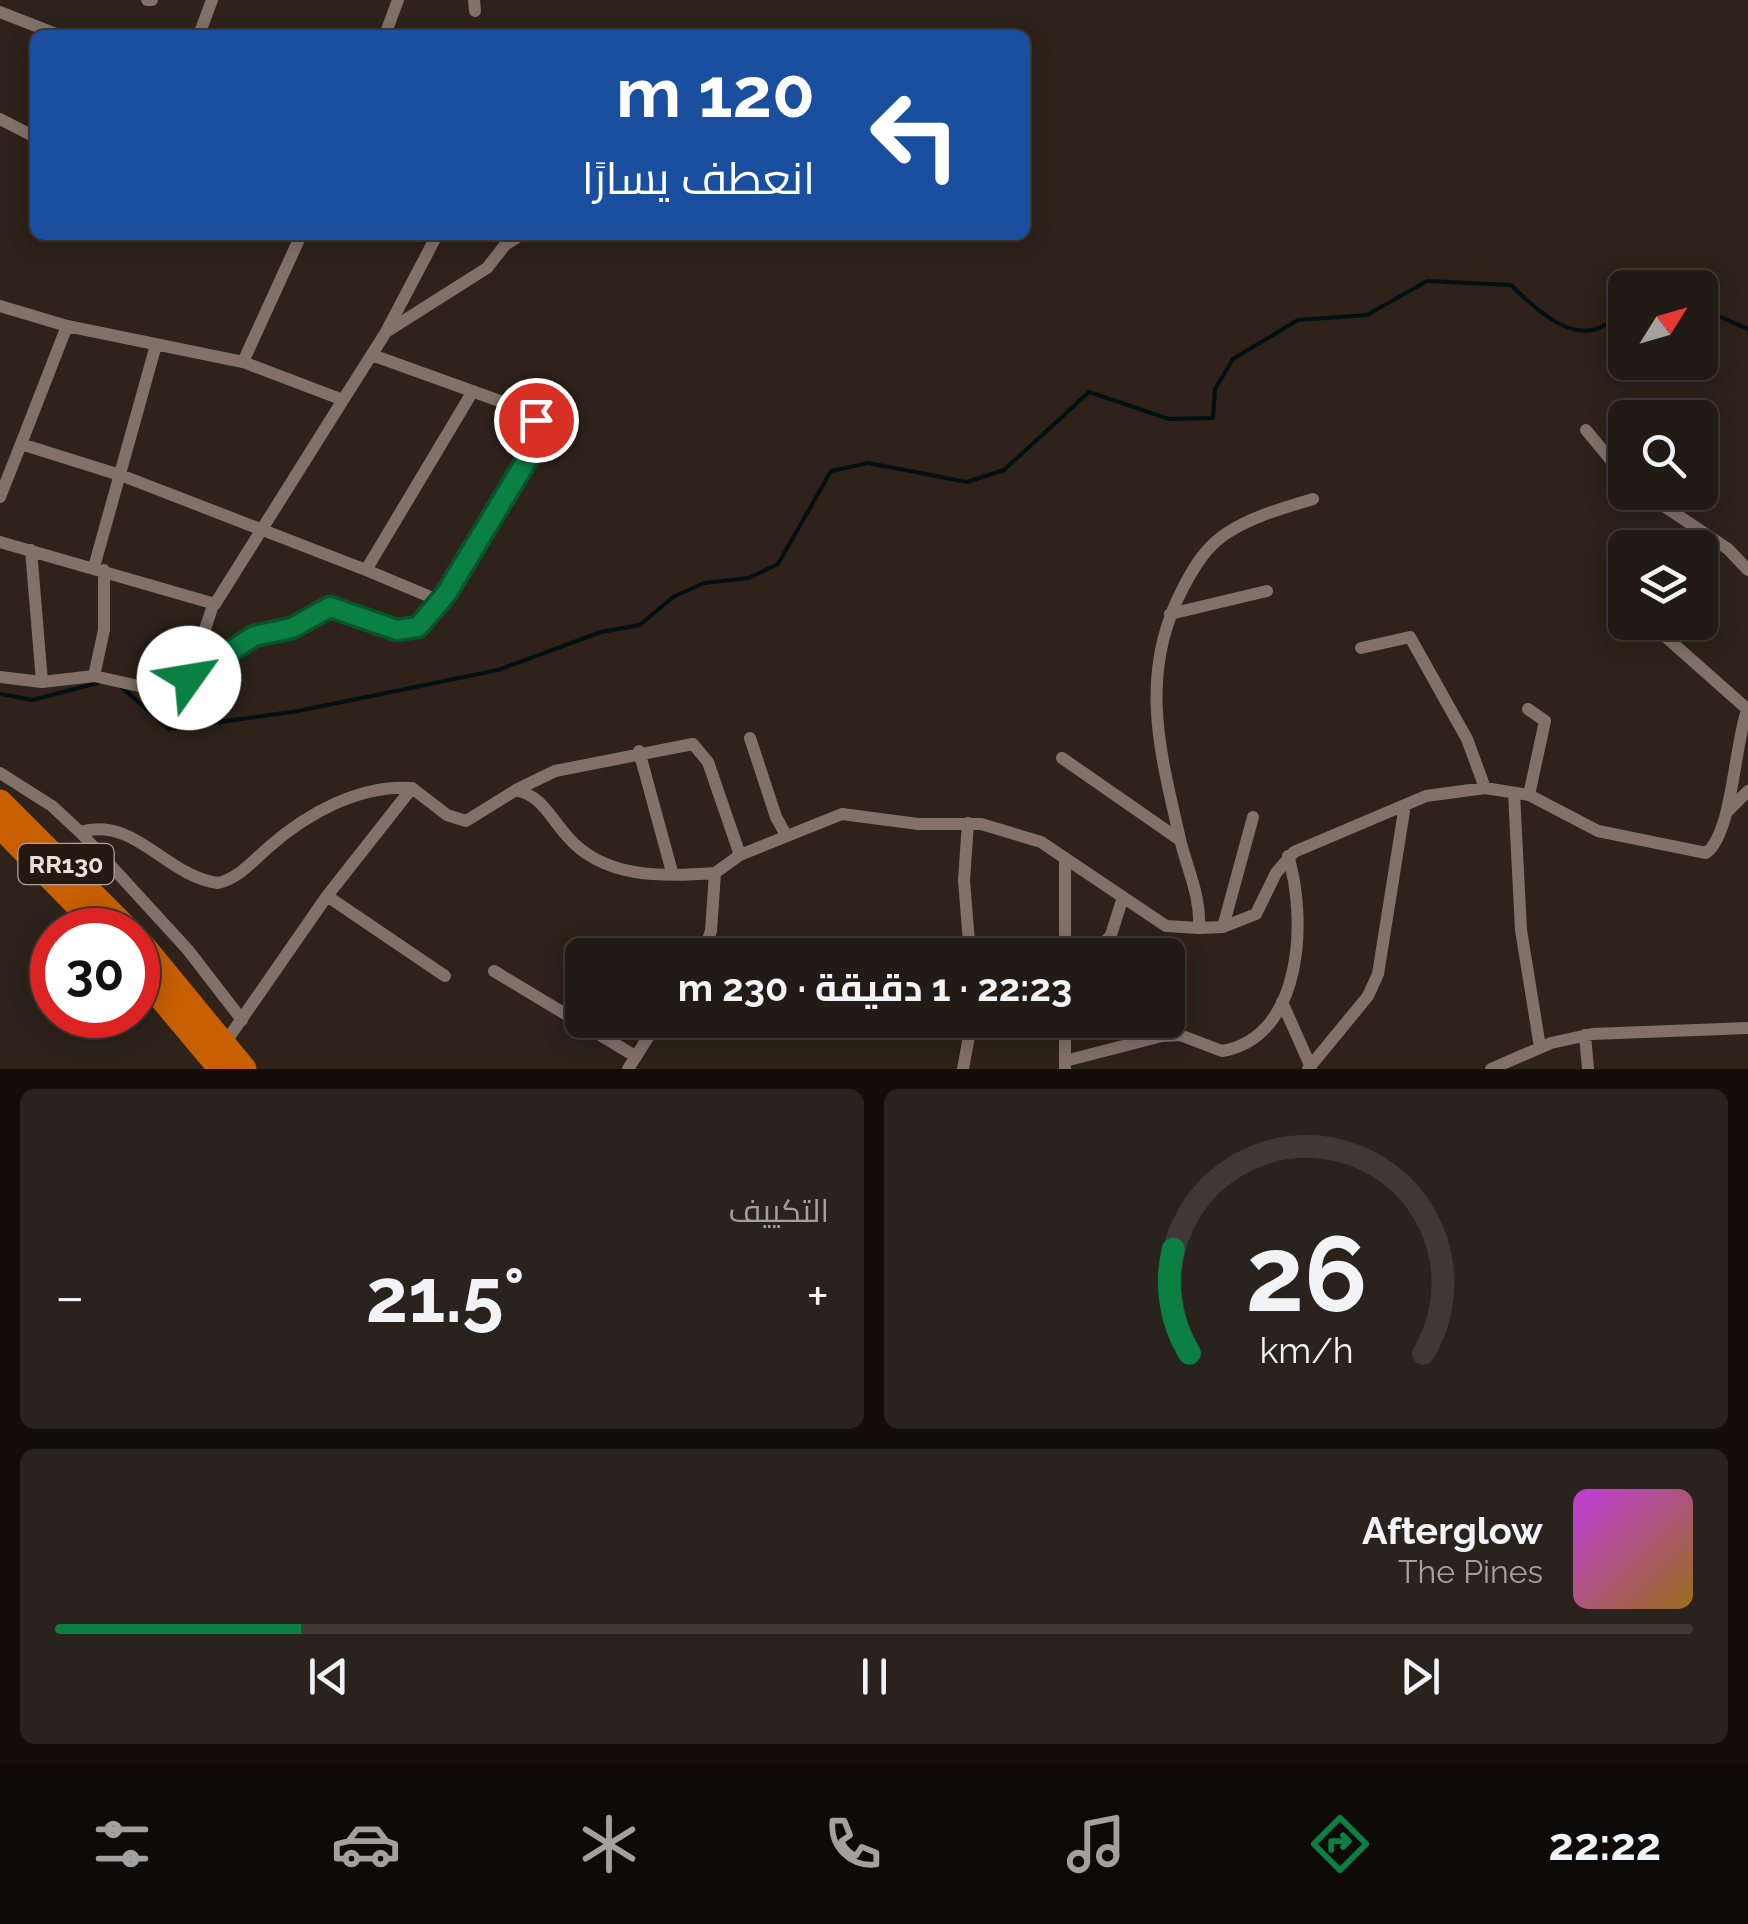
<!DOCTYPE html>
<html lang="ar">
<meta charset="utf-8">
<style>
:root{--surface:#221a14;--page:#2a231d;--text:#f1f3f6;--muted:#a2a1a0;--line:#3f3834;--accent:#0b8043}
body{margin:0;font-family:Raleway,Cairo,sans-serif;background:var(--page);color:var(--text);direction:rtl;height:100vh;display:flex;flex-direction:column;font-size:38px;white-space:nowrap}
*{box-sizing:border-box;margin:0}
p{font-size:32px;color:var(--muted)}
.icon{flex:none;width:55px;height:55px;fill:none;stroke:currentColor;stroke-width:2;stroke-linecap:round;stroke-linejoin:round}
.map{position:relative;height:1069px;overflow:hidden;direction:ltr}
.sheet{display:flex;flex-direction:column;gap:20px;padding:20px;background:#130e0b;flex:1}
.sheet>*{flex:none}
.guide{position:absolute;left:30px;top:30px;width:1000px;height:210px;border-radius:15px;box-shadow:0 5px 25px #0003,0 0 0 2px var(--line);direction:rtl;background:#1a4fa0;color:#fff;overflow:hidden}
.needle{width:65px;rotate:53deg}
.controls{position:absolute;left:1608px;top:270px;display:grid;gap:20px}
.controls a{display:grid;place-items:center;width:110px;height:110px;border-radius:15px;background:var(--surface);box-shadow:0 5px 25px #0003,0 0 0 2px var(--line);font-size:50px}
.speed{position:absolute;left:30px;top:908px;display:flex;gap:20px;font-size:50px;font-weight:700;text-align:center}
.speed>*{display:grid;place-content:center;width:130px;height:130px;border-radius:50%;background:var(--surface);box-shadow:0 5px 25px #0003,0 0 0 2px var(--line);line-height:1}
.speed .limit{border:15px solid #d22;background:#fff;color:#111}
.pin{position:absolute;display:grid;place-items:center;width:85px;height:85px;color:#fff;margin:-42px;border:5px solid #fff;border-radius:50%;box-shadow:0 2px 10px #0007}
.me{position:absolute;width:110px;margin:-55px;rotate:58deg;stroke-linejoin:round;filter:drop-shadow(0 0 8px #0008)}
.turn{display:flex;align-items:center;gap:35px;height:210px;padding:0 50px;font-size:45px}
.turn .icon{width:130px;height:130px;stroke-width:2.5}
.turn b{display:block;font-size:70px;line-height:85px}
.big{font-size:75px;font-weight:700;line-height:1.1}
.sheet .tile{flex:1;display:flex;flex-direction:column;justify-content:center;gap:15px;min-width:0;padding:0 35px;border-radius:15px;background:var(--page)}
.sheet .dial{align-items:center;gap:0}
.dial svg{height:260px;overflow:visible;fill:none;stroke:var(--line);stroke-width:7;stroke-linecap:round;text-anchor:middle}
.dial text{fill:var(--text);stroke:none}
.song{display:flex;align-items:center;gap:30px}
.cover{width:120px;height:120px;border-radius:15px;background:linear-gradient(135deg,hsl(290 70% 55%),hsl(40 70% 35%))}
.played{height:10px;border-radius:5px;background:linear-gradient(90deg,var(--accent) 15%,var(--line) 15%)}
.keys{display:flex;justify-content:space-around;direction:ltr}
.heat{display:flex;justify-content:space-between;align-items:center;font-size:55px;direction:ltr}
.sheet .tiles{flex:1;display:grid;gap:20px;grid-template-columns:1fr 1fr}
.tile:last-child{grid-column:span 2}
.trip{position:absolute;left:565px;top:938px;width:620px;height:100px;border-radius:15px;background:var(--surface);box-shadow:0 5px 25px #0003,0 0 0 2px var(--line);font-weight:700;line-height:100px;text-align:center;direction:rtl}
.tabs{display:flex;height:160px;justify-content:space-around;align-items:center;background:#0e0a08;color:var(--muted)}
.tabs .icon{width:70px;height:70px}
.tabs .selected{color:var(--accent)}
.tabs b{font-size:45px;color:var(--text)}
.map>svg:first-child{display:block}
.lines{fill:none;stroke-linecap:round;stroke-linejoin:round}
.stream{stroke:#021012;stroke-width:4}
.street{stroke:#817169;stroke-width:12}
.highway{stroke:#c85f03;stroke-width:25}
.route-casing{stroke:#07532c;stroke-width:25}
.route{stroke:#0b8043;stroke-width:18}
.labels{text-anchor:middle;dominant-baseline:central;stroke-width:10;stroke-linejoin:round;paint-order:stroke}
.shield{fill:#251811;stroke:#aea49e;stroke-width:2.5}
.shield-label{font-size:25px;font-weight:bold;fill:#e9e0db}
</style>
<div class="map">
<svg width="1748" height="1069" viewBox="0 0 1748 1069">
<rect width="100%" height="100%" fill="#2e221a"/>
<g class="lines">
<path class="stream" d="M1700 308 1748 329
M120 686 169 729 298 711 498 670 601 632 640 625 673 597 704 583 749 578 778 564 831 471 868 463 967 482 1004 470 1089 392 1169 419 1213 418 1215 389 1233 359 1298 320 1367 315 1427 281 1511 285C1530 304 1566 339 1596 329 1606 326 1616 318 1625 312
M0 694 32 700 98 683"/>
<path class="street" d="M147 0H152
M474 0 475 11
M0 12 59 35
M199 35 212 0
M385 35 398 0
M0 119 35 137
M0 306 67 326 243 362 343 400 386 332 487 268 505 245 521 235
M67 326 21 444 123 476 366 570 473 391
M387 330 437 235
M243 362 301 235
M1586 430 1625 477
M1643 492 1728 549 1748 570
M0 497 21 444
M0 542 215 604 343 400
M1680 548 1694 530
M94 567 156 345
M366 570 433 598 442 597 540 438 541 427 527 412 508 404 372 355
M1170 614 1267 591
M1649 622 1747 709
M1361 648 1410 637 1467 739 1485 788
M94 676 104 630V570
M0 677 42 682 31 550
M189 678 213 605
M42 682 94 676 143 687 166 686 200 672 254 636 293 628 330 607 408 631 419 627 438 598
M1528 709 1545 721 1529 795
M750 738 776 817 786 835
M639 751 672 872
M1062 758 1180 840
M0 773 52 806 80 832C136 816 165 876 218 883 239 878 253 861 269 847 306 814 360 784 412 788L447 815 466 821 516 790C542 796 550 817 567 836 603 879 664 877 715 873L711 931 702 955
M516 790 555 771 693 744 708 762 740 855
M1514 793 1521 930 1540 1047
M1727 812 1748 791
M968 823 964 880 970 955
M80 832 188 950 242 1020
M715 873 740 855 842 814 918 824H981L1041 842 1166 926 1199 928C1201 896 1187 869 1180 839 1159 748 1138 672 1184 586 1195 565 1207 546 1227 533 1253 516 1284 508 1313 499
M327 896 445 976
M1223 927 1253 817
M1199 928 1223 927 1256 914 1276 873 1294 852 1426 796 1485 788 1529 795 1598 831 1706 853C1733 833 1734 744 1748 707
M1037 955 1097 950 1111 935 1123 897
M1065 955V859
M494 971 635 1056
M1282 1002 1310 1065
M1585 1035 1588 1069
M225 1043 327 896 412 788
M1065 1061 1162 1036 1180 1035 1222 1051C1304 1037 1307 917 1288 856
M1065 1067V1020
M628 1069 659 1020
M963 1069 972 1020
M1308 1069 1368 996 1378 974 1405 805
M1491 1069 1551 1043 1592 1034 1748 1028"/>
<path class="highway" d="M0 802 128 930
M0 826 102 930
M138 940 244 1069
M138 970 221 1069"/>
</g>
<g class="lines">
<g class="route-casing">
<path id="route" d="M189 678 254 636 292 628 330 607 397 630 418 627 446 594 540 438 542 427 536 420"/>
</g>
<use href="#route" class="route"/>
</g>
<g class="labels">
<rect class="shield" x="18.5" y="844" width="95" height="40" rx="8"/>
<g class="shield-label">
<text x="66" y="864">RR130</text>
</g>
</g>
</svg>
<div class="controls">
<a><svg class="needle" viewBox="-14 -14 28 28"><path d="M0-13l5 13h-10z" fill="#e53935"/><path d="M0 13l5-13h-10z" fill="#a2a1a0"/></svg></a>
<a><svg class="icon" aria-label="search" viewBox="0 0 24 24"><circle cx="10" cy="10" r="6"/><path d="M15 15l6 6"/></svg></a>
<a><svg class="icon" aria-label="layers" viewBox="0 0 24 24"><path d="M12 4l9 5-9 5-9-5zM3 14l9 5 9-5"/></svg></a>
</div>
<div class="speed"><div class="limit">30</div></div>
<div class="pin" style="left:536px;top:420px;background:#d93025"><svg class="icon" aria-label="arrive" viewBox="0 0 24 24"><path d="M6 21V4h12l-3 4 3 4H6"/></svg></div>
<svg class="me" style="left:189px;top:678px" viewBox="-20 -20 40 40"><circle r="19" fill="#fff"/><path d="M0-13L10 11 0 6-10 11z" fill="#0b8043"/></svg>
<div class="trip">22:23 · 1 دقيقة · 230 m</div>
<div class="guide">
<div class="turn"><svg class="icon" aria-label="left" viewBox="0 0 24 24"><path d="M17 20v-9H6M10 6l-5 5 5 5"/></svg><div><b>120 m</b>انعطف يسارًا</div></div>
</div>
</div>
<section class="sheet">
<div class="tiles">
<div class="tile dial"><svg viewBox="0 0 100 80">
<path d="M14 69A42 42 0 1 1 86 69"/>
<path d="M14 69A42 42 0 0 1 9 37" stroke="#0b8043"/>
<text x="50" y="56" font-size="32" font-weight="700">26</text>
<text x="50" y="72" font-size="11">km/h</text>
</svg></div>
<div class="tile"><p>التكييف</p>
<div class="heat"><a>−</a><b class="big">21.5°</b><a>+</a></div>
</div>
<div class="tile">
<div class="song"><i class="cover"></i><div><b>Afterglow</b><p>The Pines</p></div></div>
<div class="played"></div>
<div class="keys"><svg class="icon" aria-label="previous" viewBox="0 0 24 24"><path d="M18 5L8 12l10 7zM5 5v14"/></svg><svg class="icon" aria-label="pause" viewBox="0 0 24 24"><path d="M8 5v14M16 5v14"/></svg><svg class="icon" aria-label="next" viewBox="0 0 24 24"><path d="M6 5l10 7-10 7zM19 5v14"/></svg></div>
</div>
</div>
</section>
<nav class="tabs">
<b>22:22</b>
<svg class="icon selected" aria-label="directions" viewBox="0 0 24 24"><path d="M12 3l9 9-9 9-9-9zM9 14v-3h6M13 9l2 2-2 2"/></svg>
<svg class="icon" aria-label="music" viewBox="0 0 24 24"><path d="M9 18V5l10-2v13"/><circle cx="6" cy="18" r="3"/><circle cx="16" cy="16" r="3"/></svg>
<svg class="icon" aria-label="phone" viewBox="0 0 24 24"><path d="M5 4h4l2 5-3 2q2 4 5 5l2-3 5 2v4C11 20 4 13 5 4z"/></svg>
<svg class="icon" aria-label="climate" viewBox="0 0 24 24"><path d="M12 3v18M4 7l16 10M4 17L20 7"/></svg>
<svg class="icon" aria-label="car" viewBox="0 0 24 24"><path d="M5 17H2v-5l4-1 3-4h7l3 4 3 1v5h-3M9 17h6M6 11h13"/><circle cx="7" cy="17" r="2"/><circle cx="17" cy="17" r="2"/></svg>
<svg class="icon" aria-label="filters" viewBox="0 0 24 24"><path d="M4 7h16M4 17h16"/><circle cx="9" cy="7" r="2"/><circle cx="15" cy="17" r="2"/></svg>
</nav>
